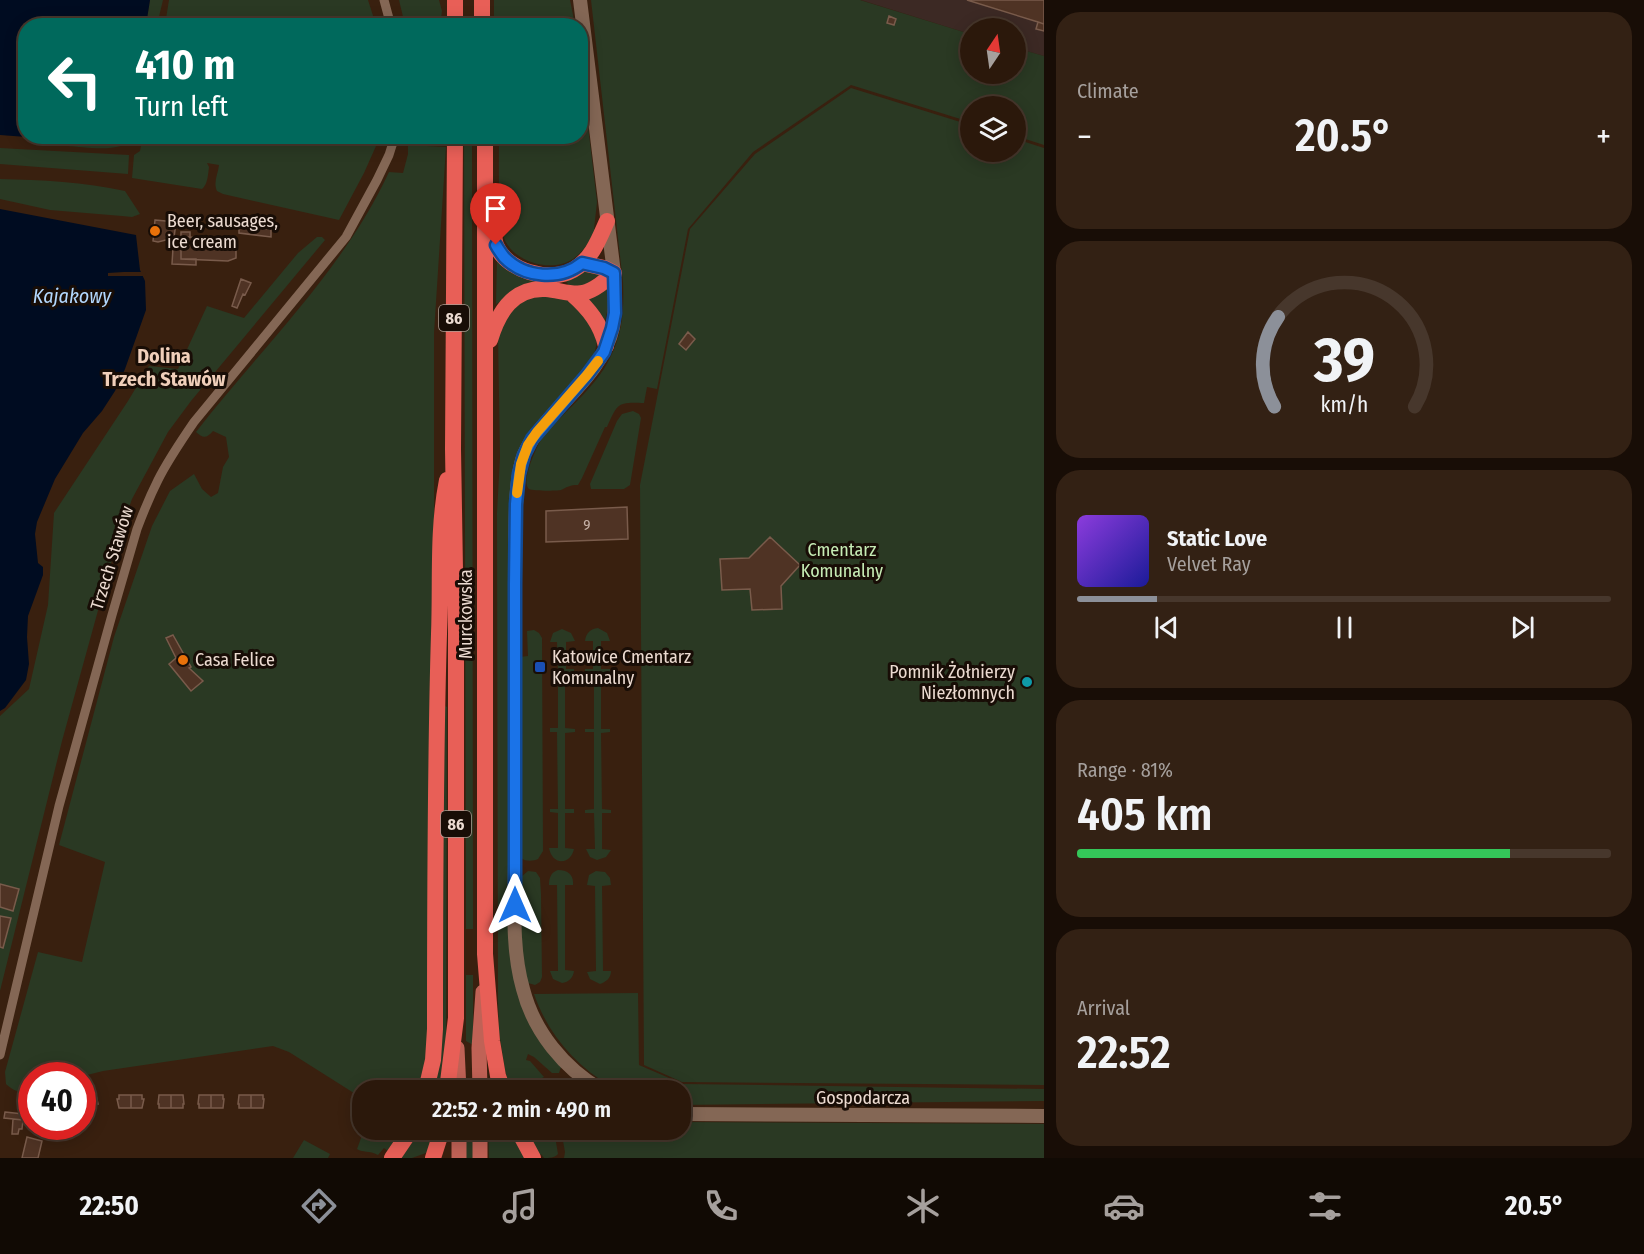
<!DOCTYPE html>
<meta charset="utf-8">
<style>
:root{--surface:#2b180b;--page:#332114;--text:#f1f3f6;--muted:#a6a09d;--line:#47372c;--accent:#8c9099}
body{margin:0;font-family:"Fira Sans Condensed",sans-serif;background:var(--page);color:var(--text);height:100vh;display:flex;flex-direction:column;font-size:22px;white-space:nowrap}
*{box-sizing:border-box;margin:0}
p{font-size:20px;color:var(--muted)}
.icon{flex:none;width:33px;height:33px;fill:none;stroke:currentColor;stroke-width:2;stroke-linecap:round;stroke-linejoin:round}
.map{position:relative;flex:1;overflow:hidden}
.panel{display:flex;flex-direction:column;gap:12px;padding:12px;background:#180d06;width:600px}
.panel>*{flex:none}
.banner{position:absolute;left:18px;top:18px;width:570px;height:126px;border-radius:24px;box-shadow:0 3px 15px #0003,0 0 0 2px var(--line);background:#00695c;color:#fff;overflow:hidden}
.needle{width:39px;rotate:13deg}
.controls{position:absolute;left:960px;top:18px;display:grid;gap:12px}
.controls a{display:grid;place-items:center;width:66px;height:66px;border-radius:50%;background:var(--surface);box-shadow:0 3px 15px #0003,0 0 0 2px var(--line);font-size:30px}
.speed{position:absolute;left:18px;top:1062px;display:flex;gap:12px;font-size:30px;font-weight:700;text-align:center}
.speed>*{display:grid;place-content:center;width:78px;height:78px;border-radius:50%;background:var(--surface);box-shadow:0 3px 15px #0003,0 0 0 2px var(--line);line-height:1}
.speed .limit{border:9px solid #d22;background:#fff;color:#111}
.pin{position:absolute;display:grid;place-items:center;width:51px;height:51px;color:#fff;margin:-62px -26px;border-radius:50% 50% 50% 0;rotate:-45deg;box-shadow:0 0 6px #0007}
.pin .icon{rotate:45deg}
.me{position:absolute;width:66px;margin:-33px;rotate:0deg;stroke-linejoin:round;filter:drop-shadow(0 0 4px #0008)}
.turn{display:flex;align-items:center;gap:21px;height:126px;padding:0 18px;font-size:27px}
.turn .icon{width:78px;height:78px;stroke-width:2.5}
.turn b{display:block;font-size:42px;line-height:51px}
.big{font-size:45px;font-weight:600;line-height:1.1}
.panel .card{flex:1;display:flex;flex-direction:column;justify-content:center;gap:9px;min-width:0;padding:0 21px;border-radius:24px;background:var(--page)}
.panel .dial{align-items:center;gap:0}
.dial svg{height:156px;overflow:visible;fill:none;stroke:var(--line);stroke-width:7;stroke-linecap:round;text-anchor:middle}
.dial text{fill:var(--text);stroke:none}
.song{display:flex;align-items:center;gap:18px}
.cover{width:72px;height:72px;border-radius:9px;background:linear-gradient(135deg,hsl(270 70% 55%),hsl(240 70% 35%))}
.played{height:6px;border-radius:3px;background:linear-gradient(90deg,var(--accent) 15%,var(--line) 15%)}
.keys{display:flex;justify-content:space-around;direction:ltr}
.heat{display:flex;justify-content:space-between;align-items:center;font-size:33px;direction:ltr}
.charge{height:9px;border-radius:4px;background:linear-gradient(90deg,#34c759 81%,var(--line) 0)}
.trip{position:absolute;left:352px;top:1080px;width:339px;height:60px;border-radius:24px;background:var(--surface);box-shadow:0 3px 15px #0003,0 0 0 2px var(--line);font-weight:600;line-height:60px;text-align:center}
.tab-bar{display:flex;height:96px;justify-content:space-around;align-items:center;background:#110a04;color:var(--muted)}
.tab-bar .icon{width:42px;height:42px}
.tab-bar .current{color:var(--accent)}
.tab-bar b{font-size:27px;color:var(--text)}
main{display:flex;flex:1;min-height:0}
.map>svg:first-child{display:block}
.industrial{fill:#3c2924}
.green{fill:#2a3923}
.water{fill:#000c21}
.pier{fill:#39200f}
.building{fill:#4f3324;stroke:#795b4b;stroke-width:1.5}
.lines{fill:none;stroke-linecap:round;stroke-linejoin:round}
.street{stroke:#846755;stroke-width:9}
.secondary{stroke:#846755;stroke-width:14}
.primary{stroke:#c06256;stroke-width:15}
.highway{stroke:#e85f57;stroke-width:16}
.route-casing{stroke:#114b97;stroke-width:15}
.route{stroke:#1a73e8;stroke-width:10}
.slow{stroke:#f59e0b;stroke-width:10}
.food-dot{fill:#e8710a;stroke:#180d06;stroke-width:2}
.transit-dot{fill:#1a4fb4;stroke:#180d06;stroke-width:2}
.culture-dot{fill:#0f9aa8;stroke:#180d06;stroke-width:2}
.labels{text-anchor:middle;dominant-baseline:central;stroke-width:6;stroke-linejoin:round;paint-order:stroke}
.number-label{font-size:15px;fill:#c5b1a6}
.shield{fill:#180d06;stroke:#ac9d94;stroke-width:1.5}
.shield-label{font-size:16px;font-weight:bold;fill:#ecdbd1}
.poi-label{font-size:18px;fill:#ecdbd1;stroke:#180d06;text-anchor:start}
.park-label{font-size:18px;fill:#c6ecb5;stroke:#180d06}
.street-label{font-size:18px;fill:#ecdbd1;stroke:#180d06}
.water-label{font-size:20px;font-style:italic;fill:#b3d8fe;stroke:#180d06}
.neighbourhood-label{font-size:20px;font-weight:bold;fill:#f0cfba;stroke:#180d06}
</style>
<main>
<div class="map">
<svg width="1044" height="1158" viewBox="0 0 1044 1158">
<rect width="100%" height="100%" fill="#39200f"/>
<path class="industrial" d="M861 0H1044V56L1016 48V28H970V34Z"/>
<path class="green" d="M150 0H163L157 25H146Z
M169 0H368L376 25H165Z
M399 0H439L442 11 440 25H405Z
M494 0H570L575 25H494Z
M591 0H860L970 34V74H1016V48L1044 56V145L1016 136V106H970V122L851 85 753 152 688 229 657 389 647 387 644 403C617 402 618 403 607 427H605L582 478 578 485C570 485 567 487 561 490 556 491 533 491 529 489 520 482 537 446 542 438 564 411 595 389 610 358 623 333 624 309 623 282Z
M581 67 597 202 594 229 597 230C590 241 583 252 573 259 550 274 510 261 503 235 501 229 501 222 501 216 498 190 499 163 499 137L580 136Z
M851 88 970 125V152H1016V139L1044 148V1085L682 1082 644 1065 640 485 690 229 755 154Z
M143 136H380V137L364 173 339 220 223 194 217 191C213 182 218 174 219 165L207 163 209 167C208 174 208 184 202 189L132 178 134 155 140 151Z
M125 137H135C123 154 86 147 67 146V139L109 140Z
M464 137H472L473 929H466Z
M408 145 446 147 434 333V596L429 1017 427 1052 419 1090H365L363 1089 357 1095 289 1052 273 1046 103 1071 83 1076H32L31 1090C19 1092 16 1093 6 1084L5 1072 38 952 82 962 105 862 59 845 114 637 152 526 170 491 194 474 202 489 211 497 218 493 223 467 229 457 226 437 213 431C207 438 203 439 196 432 262 347 343 271 389 172L403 173 408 154Z
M0 148 129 155 128 174 0 164Z
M0 179C42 180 84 182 125 191L140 214 132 217 122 216 50 210 0 199Z
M317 237H322L325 240 191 401 168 432 132 499 118 538 62 741 0 991V716L29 689 48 605 54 513 128 401 149 366 178 369 207 306 244 318 298 253Z
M497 258 538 281 496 304Z
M584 270 602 273 584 286H569L566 281Z
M608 286V307L605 321 584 299Z
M534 295 566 299 590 320 597 342 594 355 589 363 528 434 517 455 511 953 561 1067 559 1073H552L534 1057 528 1054 526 1060 530 1061 544 1077 540 1079 541 1086 568 1081 581 1090H510L505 1070 499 1032 498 1001 497 513 500 457 498 335 513 308Z
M633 411 639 414 641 418 630 485 624 489H591L590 484 617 421 622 414Z
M598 628 607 633 610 641H601V669H610V672L601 673V729H610V732L601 733 602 809 611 810V813H602V849L611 850 606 857 597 860 590 857 586 849H595L594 813H585V810L594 809V732H585V729H594V673L585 672V669H593V641H585C586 633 590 629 598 628Z
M562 629 571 633 575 641 566 642V669H574V672H565V728L575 729V732L565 733V809H574V813H565V848L574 849C570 866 552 865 549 848H558V813L550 812V809H558L557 732H550V728H558V673L551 672V669H558L557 642H550L553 633Z
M534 630 539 633 542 638 543 851 538 859C534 861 526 862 521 858L520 657 528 656 527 631Z
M445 706 447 707 446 1058 444 1090H434L442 768Z
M558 870C568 870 574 875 573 885H565V970L574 971C573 978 569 982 562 983L553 979 550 971H558L557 885H549C549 878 551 872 558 870Z
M528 871 536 872 540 878 541 894 542 977 540 982 535 985 528 983 526 980 520 931 521 877Z
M596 871 605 872 610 878 611 885 602 886 603 971H611C611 978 606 982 600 984L590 979 587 972 596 971 595 886 587 885 589 875Z
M466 975H473V1045L466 1041Z
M638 993 639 1065 683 1084 1044 1089V1101L681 1105V1090H621L614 1084 610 1086C574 1064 548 1034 534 994Z
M681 1122 1044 1124V1158H564L565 1152 561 1130H681Z
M364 1130H402L388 1151 384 1148 378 1155C369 1150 363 1153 357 1149Z
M419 1130H437L426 1153 412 1158H401Z
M466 1130H474V1158H466Z
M488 1130H511L525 1158H489Z
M526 1130H554L558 1154C555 1158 549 1158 544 1158L541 1154 539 1155Z
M304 1140 330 1154 328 1158H293Z"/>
<path class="water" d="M0 0H150L146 25 26 26V136L125 137 109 140 46 138 44 140 40 138 0 135Z
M0 209 136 235 140 270 145 281 146 310 125 369 115 391 102 411 83 433 55 479 37 522 35 534 38 563 43 567V575L28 616 27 637 29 664 26 680 5 708 0 711Z"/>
<path class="pier" d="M124 272H145L146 276H108V273Z"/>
<path class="building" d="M967 0H1044V24L1038 22Z
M889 16 896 19 894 25 887 23Z
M1038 22 1044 24V31L1036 29Z
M155 220 176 222 174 238 158 242 153 241Z
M239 226 271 229V237L239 233Z
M181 232H190V237H181Z
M181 237 236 238V258L228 261 181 259Z
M173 248H181V259H196V265L172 264Z
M241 279 251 283 245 295 243 294 237 308 232 306Z
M688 332 695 339 686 350 679 344Z
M627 507 628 539 546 542V511Z
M770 537 800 565 781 586 782 609 752 610 750 589 722 590 720 559 749 558Z
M173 635 191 667 189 668 203 681 191 691 169 664 176 658 166 638Z
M0 884 19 889 13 911 0 907Z
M0 916 11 918 3 948 0 947Z
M84 1095H96L98 1104H96V1108H84Z
M119 1095H131V1108H119L117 1099H119Z
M131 1095H142V1099H144L142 1108H131Z
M159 1095H171V1108H159V1104H158Z
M171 1095H183L184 1104H183V1108H171Z
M199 1095H211V1108H199V1104H198Z
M211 1095H223V1099H224L223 1108H211Z
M239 1095H251V1108H239V1104H238Z
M251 1095H263V1099H264L263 1108H251Z
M5 1112 23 1114V1120L4 1118Z
M13 1119 23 1120 22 1129H19L18 1134H12Z
M27 1137 42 1141 38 1158H22Z"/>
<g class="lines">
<path class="street" d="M384 0 391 26
M0 1055 59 806 112 615 137 529C143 513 150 496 158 480 168 460 181 441 194 422L346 237 377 180 389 155 395 136"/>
<path class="secondary" d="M580 0 614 273C615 291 616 309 613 327 606 361 577 388 555 412 542 427 528 441 522 460 515 486 516 515 515 541 515 585 515 629 515 673 515 735 515 797 515 859 515 902 511 947 523 989 534 1032 564 1068 601 1090
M681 1114 1044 1116"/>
<path class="primary" d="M457 1048 459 1090
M480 1090 479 1048 483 992
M459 1130V1158
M480 1130V1158"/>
<path class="highway" d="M455 0V26
M482 0V26
M485 136V954L492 1041 498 1076 503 1090
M493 226C494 232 494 239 496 245 506 271 550 283 573 270 592 259 599 239 607 221
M572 294C589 309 601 324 606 346
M490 340C498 313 513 287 546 289 559 290 570 295 583 293 595 290 605 281 614 273L604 268 582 263
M426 1090 433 1060 435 1029C435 897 435 765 439 634 441 582 437 530 447 480
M447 1090 456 1018V631L453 449 455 136
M518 1130 533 1158
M392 1158 411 1130
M433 1158 442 1130"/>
</g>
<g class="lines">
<g class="route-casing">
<path id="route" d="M496 245C498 249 501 253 504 257 524 278 560 281 582 263L604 268 614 273 615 313 612 328 604 352 587 375 532 439 524 455 519 474 516 504 515 584V905"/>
</g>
<use href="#route" class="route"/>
<path class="slow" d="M517 493 521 464 528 445 537 432 587 375 598 361"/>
</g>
<g class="food-dot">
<circle cx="155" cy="231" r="6"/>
<circle cx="183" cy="660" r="6"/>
</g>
<rect class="transit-dot" x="534" y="661" width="12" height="12" rx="3"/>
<circle class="culture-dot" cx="1027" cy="682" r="6"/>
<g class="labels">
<g class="number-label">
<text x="587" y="525">9</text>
</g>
<g class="shield">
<rect x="439" y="305" width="30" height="26" rx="4.5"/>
<rect x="441" y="811" width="30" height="26" rx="4.5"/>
</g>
<g class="shield-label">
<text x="454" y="318">86</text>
<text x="456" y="824">86</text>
</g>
<g class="poi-label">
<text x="167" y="221">Beer, sausages,<tspan x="167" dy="21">ice cream</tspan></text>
<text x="552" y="657">Katowice Cmentarz<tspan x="552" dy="21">Komunalny</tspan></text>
<text x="195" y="660">Casa Felice</text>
<text x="1015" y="672" text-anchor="end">Pomnik Żołnierzy<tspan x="1015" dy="21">Niezłomnych</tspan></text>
</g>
<g class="park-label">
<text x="842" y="550">Cmentarz<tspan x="842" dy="21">Komunalny</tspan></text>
</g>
<g class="street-label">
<text transform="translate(112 558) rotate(-73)">Trzech Stawów</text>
<text transform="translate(466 614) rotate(-90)">Murckowska</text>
<text x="863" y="1098">Gospodarcza</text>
</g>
<g class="water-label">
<text x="72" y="296">Kajakowy</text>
</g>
<g class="neighbourhood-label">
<text x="164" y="356">Dolina<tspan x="164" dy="23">Trzech Stawów</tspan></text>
</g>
</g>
</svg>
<div class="controls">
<a><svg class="needle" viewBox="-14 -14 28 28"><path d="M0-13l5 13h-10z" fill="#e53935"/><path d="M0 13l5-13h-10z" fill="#a6a09d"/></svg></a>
<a><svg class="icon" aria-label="layers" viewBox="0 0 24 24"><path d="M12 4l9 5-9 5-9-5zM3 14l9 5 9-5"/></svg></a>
</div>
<div class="speed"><div class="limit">40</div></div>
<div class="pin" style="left:496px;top:245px;background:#d93025"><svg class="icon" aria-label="arrive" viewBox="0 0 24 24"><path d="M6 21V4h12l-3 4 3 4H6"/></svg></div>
<svg class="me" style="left:515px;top:905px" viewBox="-20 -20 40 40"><path d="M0-17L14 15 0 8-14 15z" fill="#1a73e8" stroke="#fff" stroke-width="4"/></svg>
<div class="trip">22:52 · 2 min · 490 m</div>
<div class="banner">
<div class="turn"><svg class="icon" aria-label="left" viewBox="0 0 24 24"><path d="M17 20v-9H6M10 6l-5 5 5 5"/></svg><div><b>410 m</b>Turn left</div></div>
</div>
</div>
<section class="panel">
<div class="card"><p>Climate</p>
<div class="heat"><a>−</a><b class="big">20.5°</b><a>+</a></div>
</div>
<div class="card dial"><svg viewBox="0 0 100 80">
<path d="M14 69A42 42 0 1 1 86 69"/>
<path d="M14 69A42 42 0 0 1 16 23" stroke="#8c9099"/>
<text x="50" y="56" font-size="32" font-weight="700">39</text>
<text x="50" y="72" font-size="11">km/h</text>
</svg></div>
<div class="card">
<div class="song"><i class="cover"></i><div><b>Static Love</b><p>Velvet Ray</p></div></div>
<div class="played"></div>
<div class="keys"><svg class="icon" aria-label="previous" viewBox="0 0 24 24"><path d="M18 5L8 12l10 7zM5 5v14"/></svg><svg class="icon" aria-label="pause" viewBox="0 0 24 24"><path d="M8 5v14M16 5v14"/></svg><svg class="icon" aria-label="next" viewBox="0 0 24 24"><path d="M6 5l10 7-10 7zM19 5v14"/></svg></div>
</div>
<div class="card"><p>Range · 81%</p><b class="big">405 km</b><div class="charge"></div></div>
<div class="card"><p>Arrival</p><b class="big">22:52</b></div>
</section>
</main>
<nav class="tab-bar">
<b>22:50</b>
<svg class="icon current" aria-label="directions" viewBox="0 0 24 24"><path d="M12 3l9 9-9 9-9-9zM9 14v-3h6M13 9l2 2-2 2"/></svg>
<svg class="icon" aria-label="music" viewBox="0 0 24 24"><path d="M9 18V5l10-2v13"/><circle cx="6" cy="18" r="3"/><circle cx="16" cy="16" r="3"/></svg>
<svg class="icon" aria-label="phone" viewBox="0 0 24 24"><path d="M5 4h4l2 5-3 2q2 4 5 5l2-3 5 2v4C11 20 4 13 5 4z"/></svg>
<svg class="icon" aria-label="climate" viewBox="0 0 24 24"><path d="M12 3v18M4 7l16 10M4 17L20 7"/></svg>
<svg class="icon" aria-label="car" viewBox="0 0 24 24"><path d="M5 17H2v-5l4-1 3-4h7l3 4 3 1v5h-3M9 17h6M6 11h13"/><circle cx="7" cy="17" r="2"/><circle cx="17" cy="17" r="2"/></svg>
<svg class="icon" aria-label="filters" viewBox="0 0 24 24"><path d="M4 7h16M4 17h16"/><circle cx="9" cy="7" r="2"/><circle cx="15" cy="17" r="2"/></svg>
<b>20.5°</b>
</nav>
